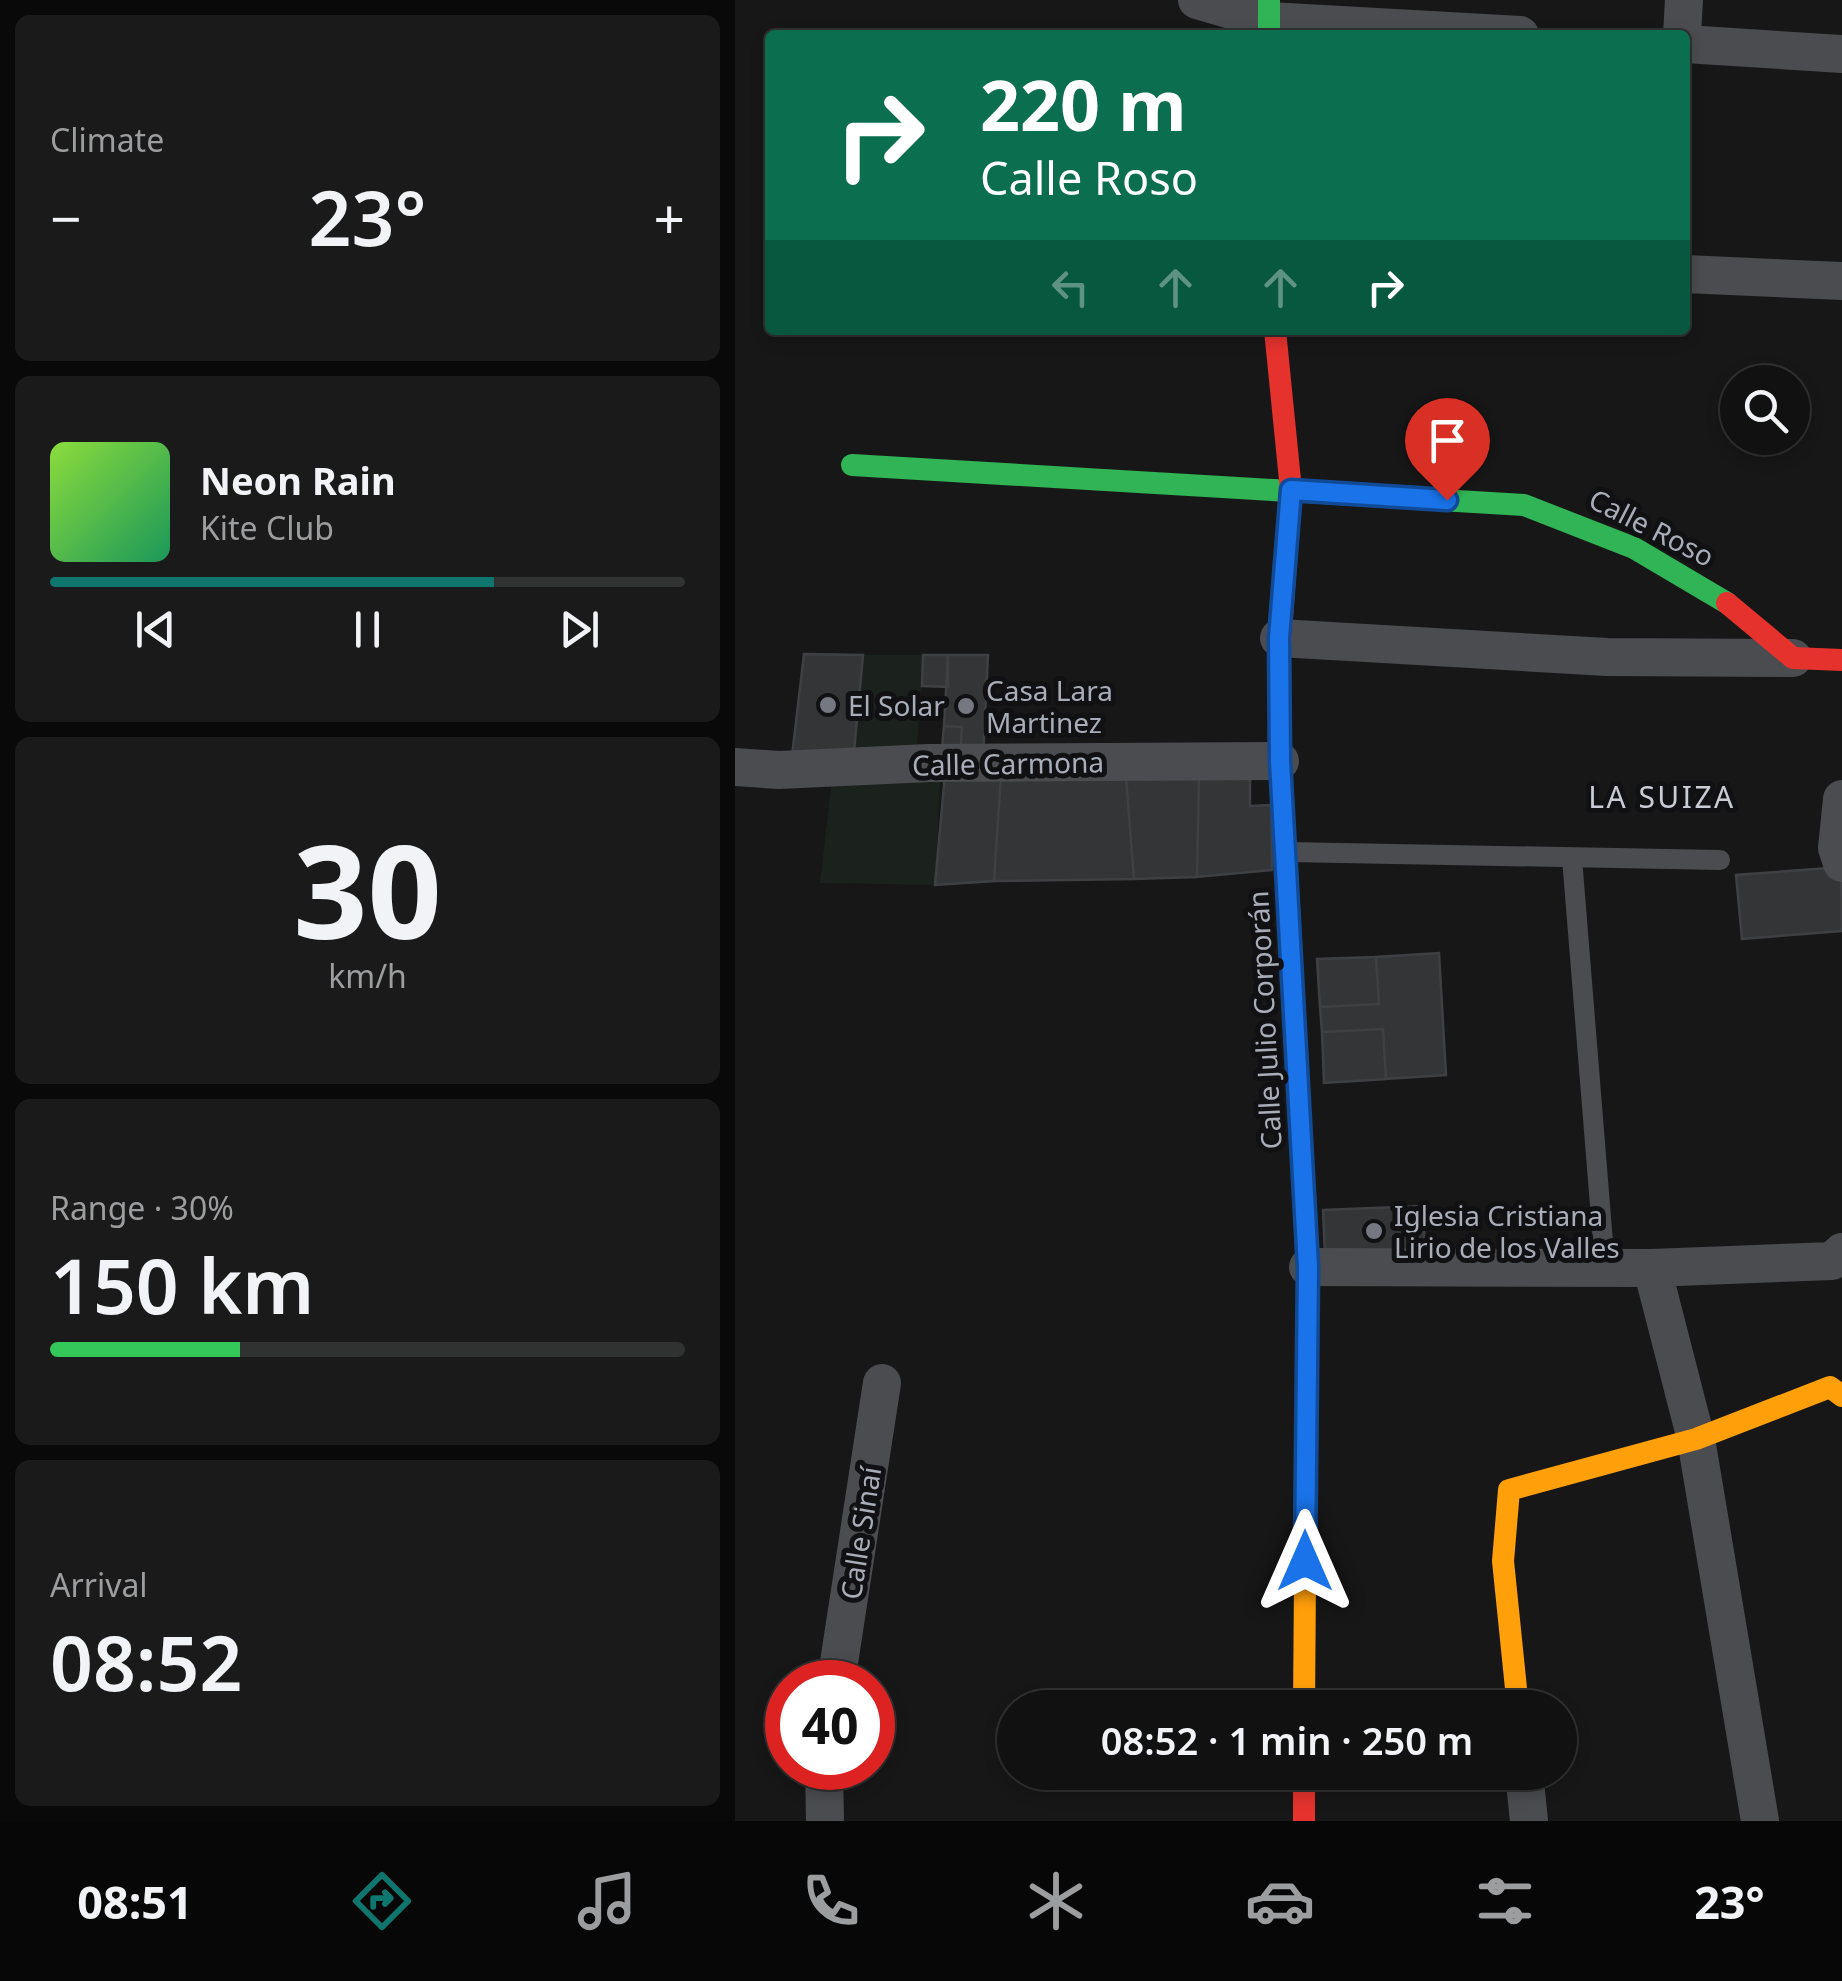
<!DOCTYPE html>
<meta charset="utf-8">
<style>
:root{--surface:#111;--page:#1a1a1a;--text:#f1f3f6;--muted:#9c9d9f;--line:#303131;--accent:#0f766e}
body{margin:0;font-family:"Noto Sans",sans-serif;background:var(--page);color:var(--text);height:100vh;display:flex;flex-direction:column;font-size:38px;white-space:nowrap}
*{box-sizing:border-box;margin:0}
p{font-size:32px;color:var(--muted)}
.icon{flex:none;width:55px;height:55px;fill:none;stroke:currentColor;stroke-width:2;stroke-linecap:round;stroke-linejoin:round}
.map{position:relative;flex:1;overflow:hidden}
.details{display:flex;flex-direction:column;gap:15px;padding:15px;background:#090909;width:735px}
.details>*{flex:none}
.top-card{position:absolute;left:30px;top:30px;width:925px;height:305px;border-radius:10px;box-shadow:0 5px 15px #0003,0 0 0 2px var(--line);background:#0b6e4f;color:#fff;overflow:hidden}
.controls{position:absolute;left:985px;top:365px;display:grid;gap:20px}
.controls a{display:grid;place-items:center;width:90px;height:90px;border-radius:50%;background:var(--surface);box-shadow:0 5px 15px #0003,0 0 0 2px var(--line);font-size:50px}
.speed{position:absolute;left:30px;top:1660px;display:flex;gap:20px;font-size:50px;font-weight:700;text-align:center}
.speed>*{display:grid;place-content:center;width:130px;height:130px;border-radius:50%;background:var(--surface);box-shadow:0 5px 15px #0003,0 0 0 2px var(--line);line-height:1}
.speed .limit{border:15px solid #d22;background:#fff;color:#111}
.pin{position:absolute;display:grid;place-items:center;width:85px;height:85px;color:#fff;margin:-102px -42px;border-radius:50% 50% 50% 0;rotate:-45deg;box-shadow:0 0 10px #0007}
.pin .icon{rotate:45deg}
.me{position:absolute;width:110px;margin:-55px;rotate:0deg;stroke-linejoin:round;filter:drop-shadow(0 0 8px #0008)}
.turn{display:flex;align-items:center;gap:35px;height:210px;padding:0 50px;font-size:45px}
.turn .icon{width:130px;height:130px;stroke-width:2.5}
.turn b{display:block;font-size:70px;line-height:85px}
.lanes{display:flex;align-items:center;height:95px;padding:0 50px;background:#0003;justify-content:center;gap:50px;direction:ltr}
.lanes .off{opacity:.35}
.big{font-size:75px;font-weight:600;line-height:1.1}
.details .widget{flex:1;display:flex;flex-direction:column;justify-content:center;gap:15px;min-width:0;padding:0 35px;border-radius:15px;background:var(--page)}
.details .dial{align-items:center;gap:0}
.dial b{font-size:130px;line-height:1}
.song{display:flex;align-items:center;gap:30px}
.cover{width:120px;height:120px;border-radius:15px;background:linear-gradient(135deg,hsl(90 70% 55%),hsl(150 70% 35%))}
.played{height:10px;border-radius:5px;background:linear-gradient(90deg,var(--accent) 70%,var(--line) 70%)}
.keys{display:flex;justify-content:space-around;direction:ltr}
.heat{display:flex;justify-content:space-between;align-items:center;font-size:55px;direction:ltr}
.charge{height:15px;border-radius:8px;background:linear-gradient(90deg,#34c759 30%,var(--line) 0)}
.trip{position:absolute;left:262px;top:1690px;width:580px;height:100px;border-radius:50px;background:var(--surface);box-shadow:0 5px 15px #0003,0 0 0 2px var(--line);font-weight:600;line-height:100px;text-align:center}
.dock{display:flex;height:160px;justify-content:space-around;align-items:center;background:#070707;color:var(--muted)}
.dock .icon{width:70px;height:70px}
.dock .active{color:var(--accent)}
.dock b{font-size:45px;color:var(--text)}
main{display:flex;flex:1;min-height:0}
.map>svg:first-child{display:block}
.green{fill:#1b211c}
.building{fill:#343537;stroke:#3f4043;stroke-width:2.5}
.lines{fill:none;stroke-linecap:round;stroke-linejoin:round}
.lane{stroke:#4b4c50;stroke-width:20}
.street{stroke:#4b4c50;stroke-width:38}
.fast{stroke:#30b455;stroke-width:22}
.slow{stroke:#ff9f0a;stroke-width:22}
.jam{stroke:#e5322d;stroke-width:22}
.route-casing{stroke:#114b97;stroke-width:25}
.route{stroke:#1a73e8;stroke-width:18}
.poi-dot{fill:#757880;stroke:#111113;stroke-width:4}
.labels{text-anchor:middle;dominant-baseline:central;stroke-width:10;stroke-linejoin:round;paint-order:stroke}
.street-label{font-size:28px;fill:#a8adb8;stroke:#111113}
.poi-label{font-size:28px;fill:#a8adb8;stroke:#111113;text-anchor:start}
.neighbourhood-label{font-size:30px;letter-spacing:2.5px;fill:#c9ccd4;stroke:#111113}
</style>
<main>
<section class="details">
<div class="widget"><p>Climate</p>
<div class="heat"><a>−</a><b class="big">23°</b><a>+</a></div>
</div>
<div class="widget">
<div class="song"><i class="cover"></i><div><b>Neon Rain</b><p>Kite Club</p></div></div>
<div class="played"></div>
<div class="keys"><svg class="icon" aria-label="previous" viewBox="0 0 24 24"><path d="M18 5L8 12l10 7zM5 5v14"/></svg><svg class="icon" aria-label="pause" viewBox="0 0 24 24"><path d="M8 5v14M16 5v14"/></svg><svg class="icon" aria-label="next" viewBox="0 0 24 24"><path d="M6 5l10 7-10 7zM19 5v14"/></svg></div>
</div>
<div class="widget dial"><b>30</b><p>km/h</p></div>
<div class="widget"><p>Range · 30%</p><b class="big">150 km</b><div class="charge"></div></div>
<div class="widget"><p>Arrival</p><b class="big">08:52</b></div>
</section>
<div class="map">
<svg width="1107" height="1821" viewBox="0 0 1107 1821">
<rect width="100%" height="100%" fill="#171717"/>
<path class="green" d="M128 655H188L181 763 206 768 200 885 85 883 98 769 118 763Z"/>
<path class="building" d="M69 654 128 655 118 763 57 756Z
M188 655H213V687L187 686Z
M213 655H253L248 758 225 759 227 727 209 726Z
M209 726 227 727 225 759H206Z
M210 774 266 775 259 881 200 885Z
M266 775 391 777 399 879 259 881Z
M391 777 464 778 462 877 399 879Z
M464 778H515V806L536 805 537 870 462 877Z
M1106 867 1107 931 1007 939 1001 875Z
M704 953 711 1075 651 1079 648 1029 587 1032 585 1007 644 1004 641 957Z
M641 957 644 1004 585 1007 582 959Z
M648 1029 651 1079 589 1083 587 1032Z
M688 1206 690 1252 590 1256 588 1210Z"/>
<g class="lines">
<path class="lane" d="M553 852 985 860
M837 858 870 1267"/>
<path class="street" d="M462 0 534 21 785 35
M947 35 949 0
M950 44 1107 54
M950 274 1107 281
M544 638 872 657 1058 658
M0 767 44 770 194 763 545 761
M1107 799 1102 848 1107 863
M573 1267 917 1268 1097 1261 1107 1252
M917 1268 961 1439 1025 1821
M101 1682 147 1383
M89 1768 90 1821
M789 1772 794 1821"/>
<path class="fast" d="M534 0V35
M117 465 789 505 899 548 992 603
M544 660 545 761 573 1267 570 1578"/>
<path class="slow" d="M569 1708 570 1578
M783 1708 768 1561 774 1490 961 1439 1095 1387 1107 1396"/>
<path class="jam" d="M540 330 556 490 544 660
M992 603 1058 658 1107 660
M569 1772V1821"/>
</g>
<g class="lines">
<g class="route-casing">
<path id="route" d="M570 1561 573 1267 545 761 544 638 556 490 712 500"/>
</g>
<use href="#route" class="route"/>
</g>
<g class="poi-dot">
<circle cx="93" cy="705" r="10"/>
<circle cx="231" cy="706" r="10"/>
<circle cx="639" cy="1231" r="10"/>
</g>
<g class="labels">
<g class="street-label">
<text transform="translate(917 527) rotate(27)">Calle Roso</text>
<text transform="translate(273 763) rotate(-1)">Calle Carmona</text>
<text transform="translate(529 1020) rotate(-93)">Calle Julio Corporán</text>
<text transform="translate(125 1533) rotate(-81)">Calle Sinaí</text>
</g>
<g class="poi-label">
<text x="251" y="690">Casa Lara<tspan x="251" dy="32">Martinez</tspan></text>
<text x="113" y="705">El Solar</text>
<text x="659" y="1215">Iglesia Cristiana<tspan x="659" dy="32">Lirio de los Valles</tspan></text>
</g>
<g class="neighbourhood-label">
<text x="927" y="796">LA SUIZA</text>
</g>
</g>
</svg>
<div class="controls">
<a><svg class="icon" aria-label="search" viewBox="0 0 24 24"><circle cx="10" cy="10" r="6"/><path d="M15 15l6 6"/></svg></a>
</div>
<div class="speed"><div class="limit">40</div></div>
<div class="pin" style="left:712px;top:500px;background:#d93025"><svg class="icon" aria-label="arrive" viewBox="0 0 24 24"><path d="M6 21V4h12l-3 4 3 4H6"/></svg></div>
<svg class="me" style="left:570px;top:1561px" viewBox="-20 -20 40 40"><path d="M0-17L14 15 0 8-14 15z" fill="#1a73e8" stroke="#fff" stroke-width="4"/></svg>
<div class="trip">08:52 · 1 min · 250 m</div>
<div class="top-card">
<div class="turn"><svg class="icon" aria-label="right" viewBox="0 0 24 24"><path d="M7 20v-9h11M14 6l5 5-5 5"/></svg><div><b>220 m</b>Calle Roso</div></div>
<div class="lanes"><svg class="icon off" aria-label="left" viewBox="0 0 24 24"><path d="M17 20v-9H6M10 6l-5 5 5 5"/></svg><svg class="icon off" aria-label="ahead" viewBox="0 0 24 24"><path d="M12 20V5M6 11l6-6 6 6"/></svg><svg class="icon off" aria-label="ahead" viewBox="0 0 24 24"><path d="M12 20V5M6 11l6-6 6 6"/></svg><svg class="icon" aria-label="right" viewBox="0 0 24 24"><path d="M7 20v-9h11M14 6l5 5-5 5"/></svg></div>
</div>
</div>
</main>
<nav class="dock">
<b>08:51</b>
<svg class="icon active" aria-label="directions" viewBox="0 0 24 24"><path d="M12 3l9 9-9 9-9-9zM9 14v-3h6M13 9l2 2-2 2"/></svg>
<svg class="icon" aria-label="music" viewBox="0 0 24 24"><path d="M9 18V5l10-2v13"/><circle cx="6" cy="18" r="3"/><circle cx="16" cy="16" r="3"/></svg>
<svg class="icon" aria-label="phone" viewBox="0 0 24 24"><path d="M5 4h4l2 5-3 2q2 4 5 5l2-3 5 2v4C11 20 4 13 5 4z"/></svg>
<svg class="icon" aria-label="climate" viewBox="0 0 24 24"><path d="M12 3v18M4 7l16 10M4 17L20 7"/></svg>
<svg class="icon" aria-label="car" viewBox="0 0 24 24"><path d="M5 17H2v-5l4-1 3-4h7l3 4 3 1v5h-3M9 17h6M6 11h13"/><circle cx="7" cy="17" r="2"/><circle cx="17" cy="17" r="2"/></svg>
<svg class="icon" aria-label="filters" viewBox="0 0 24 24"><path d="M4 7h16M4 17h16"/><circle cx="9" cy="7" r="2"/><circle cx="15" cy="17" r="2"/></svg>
<b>23°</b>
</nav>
